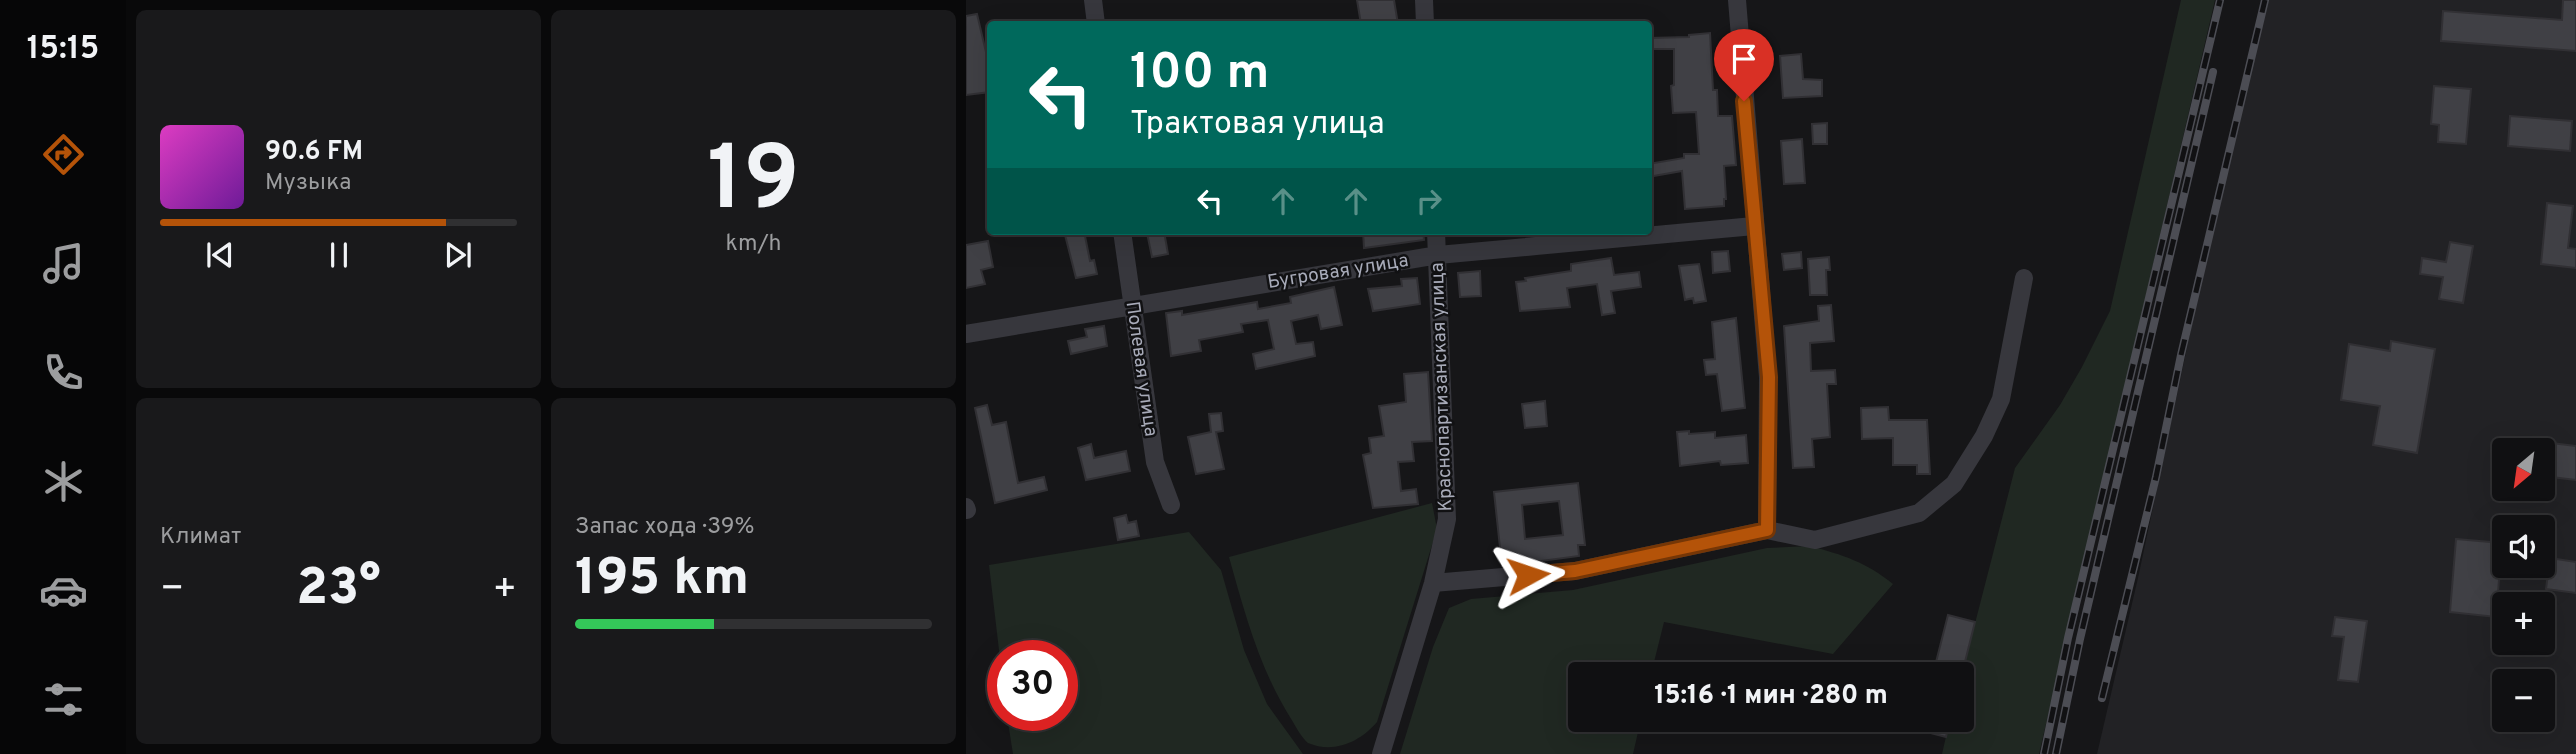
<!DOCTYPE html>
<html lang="ru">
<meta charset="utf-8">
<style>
:root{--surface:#101012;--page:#19191b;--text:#f1f3f6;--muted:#9c9d9f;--line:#303032;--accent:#b45309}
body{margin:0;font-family:Overpass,sans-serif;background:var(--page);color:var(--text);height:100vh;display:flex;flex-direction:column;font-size:26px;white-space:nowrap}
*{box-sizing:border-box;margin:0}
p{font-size:23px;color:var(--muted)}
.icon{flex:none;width:38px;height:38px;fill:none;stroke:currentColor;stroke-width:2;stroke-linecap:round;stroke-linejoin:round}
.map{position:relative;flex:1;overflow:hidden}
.drawer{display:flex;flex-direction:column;gap:10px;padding:10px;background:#09090a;width:840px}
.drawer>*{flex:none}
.hud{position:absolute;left:21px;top:21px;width:665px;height:214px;border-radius:7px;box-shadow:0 7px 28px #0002,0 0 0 2px var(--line);background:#00695c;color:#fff;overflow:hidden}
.needle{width:46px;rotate:209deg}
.tools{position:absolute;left:1526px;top:438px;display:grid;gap:14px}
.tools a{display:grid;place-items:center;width:63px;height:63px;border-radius:7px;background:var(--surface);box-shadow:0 7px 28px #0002,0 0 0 2px var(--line);font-size:35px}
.speed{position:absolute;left:21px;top:640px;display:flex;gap:14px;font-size:35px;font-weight:700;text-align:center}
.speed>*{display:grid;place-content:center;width:91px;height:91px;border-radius:50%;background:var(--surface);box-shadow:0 7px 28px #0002,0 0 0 2px var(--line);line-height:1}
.speed .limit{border:10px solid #d22;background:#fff;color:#111}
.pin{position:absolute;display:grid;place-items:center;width:60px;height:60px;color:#fff;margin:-72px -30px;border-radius:50% 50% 50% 0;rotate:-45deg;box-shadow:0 0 7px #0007}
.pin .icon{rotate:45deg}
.me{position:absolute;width:77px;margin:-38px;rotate:85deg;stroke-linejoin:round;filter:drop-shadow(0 0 5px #0008)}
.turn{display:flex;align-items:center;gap:24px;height:147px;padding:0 28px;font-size:32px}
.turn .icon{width:91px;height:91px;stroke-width:2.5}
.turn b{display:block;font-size:49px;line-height:60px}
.lanes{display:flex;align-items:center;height:66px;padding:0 28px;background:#0003;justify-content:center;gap:35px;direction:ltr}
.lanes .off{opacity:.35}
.big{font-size:52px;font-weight:800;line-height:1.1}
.drawer .widget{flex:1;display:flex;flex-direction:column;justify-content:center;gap:10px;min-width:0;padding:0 24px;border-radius:10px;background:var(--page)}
.drawer .dial{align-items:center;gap:0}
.dial b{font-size:91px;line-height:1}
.song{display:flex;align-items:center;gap:21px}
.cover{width:84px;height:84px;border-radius:10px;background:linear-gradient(135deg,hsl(310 70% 55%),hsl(280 70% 35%))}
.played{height:7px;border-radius:4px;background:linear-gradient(90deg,var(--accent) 80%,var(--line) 80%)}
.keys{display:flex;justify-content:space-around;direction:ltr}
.heat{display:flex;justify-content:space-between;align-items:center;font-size:38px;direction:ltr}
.charge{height:10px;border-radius:5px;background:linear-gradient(90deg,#34c759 39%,var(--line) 0)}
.drawer .tiles{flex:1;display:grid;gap:10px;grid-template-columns:repeat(2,1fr)}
.trip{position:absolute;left:602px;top:662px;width:406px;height:70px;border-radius:7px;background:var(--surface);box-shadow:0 7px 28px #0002,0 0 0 2px var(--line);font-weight:800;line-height:70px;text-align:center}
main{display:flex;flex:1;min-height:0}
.dock{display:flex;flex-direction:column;width:126px;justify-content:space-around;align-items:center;background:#060607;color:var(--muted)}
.dock .icon{width:49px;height:49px}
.dock .on{color:var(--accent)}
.dock b{font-size:32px;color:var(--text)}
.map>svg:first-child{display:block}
.built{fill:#222225;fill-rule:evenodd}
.green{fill:#202822}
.building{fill:#404045;stroke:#313034;stroke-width:2;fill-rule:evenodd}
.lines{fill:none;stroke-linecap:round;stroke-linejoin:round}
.minor{stroke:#37373d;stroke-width:18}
.rail-casing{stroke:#4c4d54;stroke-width:8}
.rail{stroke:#111113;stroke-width:5;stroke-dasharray:16;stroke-linecap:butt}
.route-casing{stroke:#753606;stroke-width:18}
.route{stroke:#b45309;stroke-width:12}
.labels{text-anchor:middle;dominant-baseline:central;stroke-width:5;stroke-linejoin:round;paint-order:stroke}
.street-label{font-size:19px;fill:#a8abb9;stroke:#111113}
</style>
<main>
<nav class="dock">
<b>15:15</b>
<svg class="icon on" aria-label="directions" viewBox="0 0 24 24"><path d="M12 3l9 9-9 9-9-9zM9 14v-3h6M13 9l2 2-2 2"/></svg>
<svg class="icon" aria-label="music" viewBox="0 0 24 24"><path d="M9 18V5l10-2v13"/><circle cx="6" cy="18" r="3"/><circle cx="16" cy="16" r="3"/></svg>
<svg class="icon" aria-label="phone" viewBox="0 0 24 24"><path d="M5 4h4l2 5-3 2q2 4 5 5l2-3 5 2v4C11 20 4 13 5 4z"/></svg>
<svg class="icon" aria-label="climate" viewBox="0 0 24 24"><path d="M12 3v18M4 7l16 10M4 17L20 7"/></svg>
<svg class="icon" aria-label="car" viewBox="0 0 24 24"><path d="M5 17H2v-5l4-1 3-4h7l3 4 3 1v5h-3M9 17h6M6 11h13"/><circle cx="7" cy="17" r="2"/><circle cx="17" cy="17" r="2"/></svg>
<svg class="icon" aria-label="filters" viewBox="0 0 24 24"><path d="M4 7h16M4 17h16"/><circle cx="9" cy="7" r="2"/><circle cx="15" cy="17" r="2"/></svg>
</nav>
<section class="drawer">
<div class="tiles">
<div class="widget">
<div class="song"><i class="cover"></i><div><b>90.6 FM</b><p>Музыка</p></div></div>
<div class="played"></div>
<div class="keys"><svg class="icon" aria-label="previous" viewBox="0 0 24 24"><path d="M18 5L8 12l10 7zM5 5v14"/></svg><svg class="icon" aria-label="pause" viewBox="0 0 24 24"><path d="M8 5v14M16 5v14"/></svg><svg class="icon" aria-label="next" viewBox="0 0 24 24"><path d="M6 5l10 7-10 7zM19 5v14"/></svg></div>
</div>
<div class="widget dial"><b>19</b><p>km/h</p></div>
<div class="widget"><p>Климат</p>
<div class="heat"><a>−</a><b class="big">23°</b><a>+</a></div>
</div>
<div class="widget"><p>Запас хода · 39%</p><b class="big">195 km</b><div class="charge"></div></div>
</div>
</section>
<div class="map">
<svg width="1610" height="754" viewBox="0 0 1610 754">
<rect width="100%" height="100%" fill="#161618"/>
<path class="built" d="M1302 0H1610V754H1131L1172 578 1252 202ZM1538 450H1577V488H1538ZM1538 527H1577V565H1538ZM1538 604H1577V642H1538ZM1538 681H1577V719H1538Z"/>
<path class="green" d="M1215 0H1249L1073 754H976L984 719H996V674L1049 468 1094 405 1116 367 1144 311Z
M466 503 471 529 411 722C394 742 368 754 342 743 336 738 331 729 327 722 294 671 279 614 263 557Z
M223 532 255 570 278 650 301 704 337 754H47L41 716H96V656H37V684L23 565Z
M844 546C877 555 900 562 927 584L867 654 698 622 685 674H614V719H675L667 754H434L467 647 483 608 505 599 607 590 801 548Z"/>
<path class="building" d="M391 0H428L432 24H395Z
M1597 0H1610V51L1475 41 1477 11 1596 20Z
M11 14 24 69V92L0 95V16Z
M744 33 747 90H751L752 116H766L770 165 758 166 760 199H758V206L719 209 716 171 682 177V164L718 158V154H733L730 112 707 113 705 86 708 85V49H683V38L723 37V35Z
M835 54 837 79 856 80V96L817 98 814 56Z
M1468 86 1505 89 1500 144 1472 142 1473 125 1465 124Z
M1544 116 1606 121 1604 151 1542 146Z
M861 123V144H847L846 124Z
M836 139 839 183 818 184 815 141Z
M1581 203 1607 206 1602 248 1610 249V268L1575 264Z
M98 231H118L124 261 128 260 131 274 110 278Z
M189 231H198L202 254 186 257 181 233Z
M397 231H457L458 240 398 248Z
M22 241 27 267 15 270 19 284 0 288V245Z
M1484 242 1507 246 1497 303 1473 299 1477 277 1454 274 1456 258 1480 262Z
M762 251 764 271 747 273 746 252Z
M835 252 836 268 818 270 816 254Z
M863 257 864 270H860L861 295H844L842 259Z
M645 258 648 275 673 272 675 287 645 291 649 313 636 315 631 284 601 288 604 307 554 311 550 282 560 281 559 278 605 271V264Z
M733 264 740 301 728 303 727 298 719 300 713 266Z
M514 271 515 296 494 297 492 273Z
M451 278 454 304 407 311 402 289 436 286 435 279Z
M368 287 376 325 355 329 352 315 325 321 330 344 347 342 349 356 290 369 287 354 308 349 302 320 275 324 277 332 233 340 235 351 205 356 200 313 216 311V315L291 302 292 309 325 303 324 297Z
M865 305 868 341 844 343 845 371 869 370 870 384H861L864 437 846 439 848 467 827 468 818 326 853 321 852 306Z
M770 318 779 408 756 411 751 374 740 375 738 360 749 359 746 322Z
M138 326 141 346 105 354 102 341 121 337 119 329Z
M1425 341 1469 349 1451 453 1407 445 1414 406 1375 400 1383 344 1424 351Z
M462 372 466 441 446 442 448 461 432 462 435 491 450 489 452 504 407 508 397 455 405 453 403 438 418 436 413 406 440 402 438 374Z
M579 401 581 426 559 428 556 404Z
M21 405 26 425 40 422 52 483 78 477 81 490 29 503 9 408Z
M922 407 923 420H961L964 474H951V465H927V438L896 439 895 408Z
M255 413 257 431 250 432 258 469 230 474 222 437 245 432 243 414Z
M723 431V434L749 432V438L780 435 782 463 755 465 754 461 714 466 711 432Z
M1577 442 1610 446V480L1577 476Z
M125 444 128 458 160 451 164 471 120 480 112 448Z
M612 483 619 545H612L613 556 536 566 528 492ZM593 501 597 535 559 539 556 505Z
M160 515 162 523 170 521 173 536 152 540 148 518Z
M1490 539 1536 543 1530 617 1484 612Z
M1584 558 1610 562V593L1580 589Z
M982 615 1009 622 996 674H967Z
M1369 617 1401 621 1392 682 1372 680 1378 637 1366 636Z
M956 719H984L980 737 953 730Z"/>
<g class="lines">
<path class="minor" d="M127 0 130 24
M458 0 459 24
M771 0 802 377 801 530
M156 231 189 462 205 505
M0 334 472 255 788 226
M0 507 1 510
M467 583 609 571 801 530 849 540 953 513 988 484 1018 436 1035 399 1058 278
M415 754 467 583 481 519 470 231"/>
<g class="rail-casing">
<path id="rail" d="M1136 698 1190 477 1215 355 1299 0
M1078 754 1102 638 1254 0
M1090 754 1114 639 1247 72"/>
</g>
<use href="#rail" class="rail"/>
</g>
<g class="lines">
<g class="route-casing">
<path id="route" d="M562 575 609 571 801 530 803 377 778 101"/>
</g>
<use href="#route" class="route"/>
</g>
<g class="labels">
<g class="street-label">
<text transform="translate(372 272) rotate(-9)">Бугровая улица</text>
<text transform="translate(175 369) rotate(82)">Полевая улица</text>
<text transform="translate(476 387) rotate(-92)">Краснопартизанская улица</text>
</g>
</g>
</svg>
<div class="tools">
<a><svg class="needle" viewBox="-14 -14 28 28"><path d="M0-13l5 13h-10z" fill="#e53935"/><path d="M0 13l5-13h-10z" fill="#9c9d9f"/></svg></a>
<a><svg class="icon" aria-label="sound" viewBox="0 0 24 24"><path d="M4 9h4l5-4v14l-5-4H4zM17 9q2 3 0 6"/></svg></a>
<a>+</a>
<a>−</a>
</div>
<div class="speed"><div class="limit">30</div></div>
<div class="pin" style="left:778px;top:101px;background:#d93025"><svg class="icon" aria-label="arrive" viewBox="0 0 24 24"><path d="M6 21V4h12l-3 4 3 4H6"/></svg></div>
<svg class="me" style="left:562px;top:575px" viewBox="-20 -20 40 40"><path d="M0-17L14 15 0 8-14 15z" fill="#b45309" stroke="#fff" stroke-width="4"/></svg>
<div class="trip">15:16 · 1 мин · 280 m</div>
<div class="hud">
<div class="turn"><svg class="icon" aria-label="left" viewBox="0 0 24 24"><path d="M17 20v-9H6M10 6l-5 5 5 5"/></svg><div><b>100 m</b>Трактовая улица</div></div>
<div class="lanes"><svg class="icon" aria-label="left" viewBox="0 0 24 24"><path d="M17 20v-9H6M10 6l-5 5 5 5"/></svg><svg class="icon off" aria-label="ahead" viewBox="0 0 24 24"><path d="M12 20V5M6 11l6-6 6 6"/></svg><svg class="icon off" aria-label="ahead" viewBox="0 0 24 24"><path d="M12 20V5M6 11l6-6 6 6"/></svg><svg class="icon off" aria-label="right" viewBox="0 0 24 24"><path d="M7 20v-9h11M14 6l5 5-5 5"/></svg></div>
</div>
</div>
</main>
